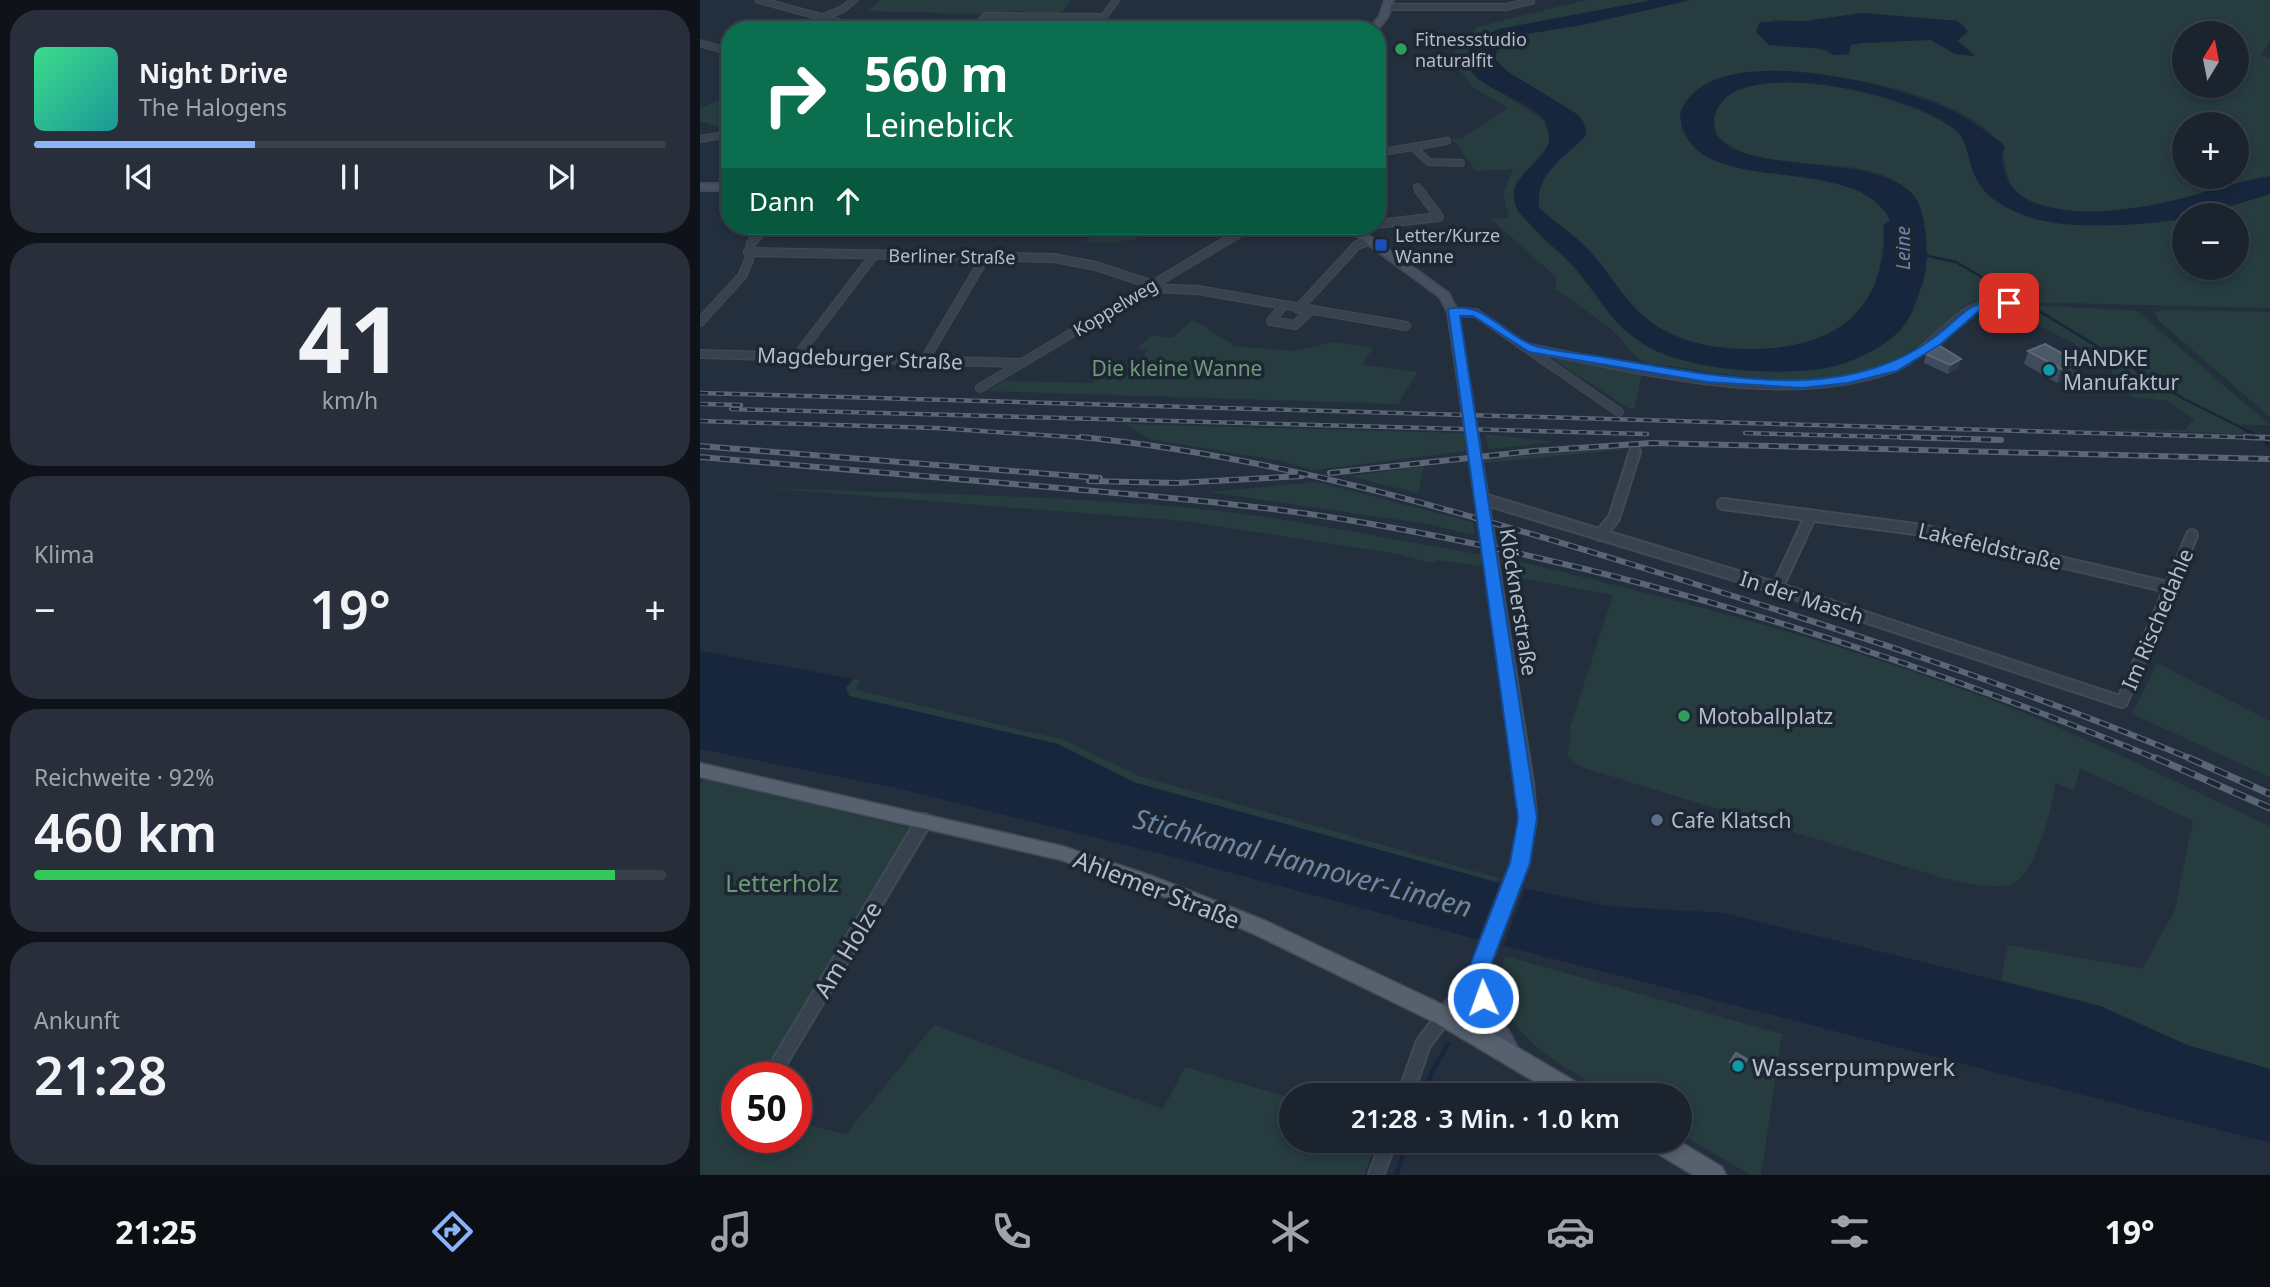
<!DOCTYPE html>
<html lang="de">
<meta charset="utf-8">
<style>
:root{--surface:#1b232e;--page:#282f3a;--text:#f1f3f6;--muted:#a0a4aa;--line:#39404a;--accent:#8ab4f8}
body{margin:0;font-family:"Noto Sans",sans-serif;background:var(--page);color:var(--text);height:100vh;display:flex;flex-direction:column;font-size:26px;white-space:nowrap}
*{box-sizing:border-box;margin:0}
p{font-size:23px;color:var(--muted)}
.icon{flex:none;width:38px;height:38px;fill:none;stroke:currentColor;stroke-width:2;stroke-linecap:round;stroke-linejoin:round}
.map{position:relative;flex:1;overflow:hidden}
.panel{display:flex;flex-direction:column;gap:10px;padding:10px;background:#0f1319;width:700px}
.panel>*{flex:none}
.banner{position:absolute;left:21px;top:21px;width:665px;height:214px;border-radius:28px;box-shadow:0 4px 10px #0003,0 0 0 2px var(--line);background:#0b6e4f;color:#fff;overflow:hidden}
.needle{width:46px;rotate:10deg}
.fabs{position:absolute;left:1472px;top:21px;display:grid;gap:14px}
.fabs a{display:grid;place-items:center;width:77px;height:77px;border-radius:50%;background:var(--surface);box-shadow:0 4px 10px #0003,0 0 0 2px var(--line);font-size:35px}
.speed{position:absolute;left:21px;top:1062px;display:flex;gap:14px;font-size:35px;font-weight:700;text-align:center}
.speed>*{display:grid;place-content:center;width:91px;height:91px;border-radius:50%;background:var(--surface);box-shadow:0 4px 10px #0003,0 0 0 2px var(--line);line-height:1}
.speed .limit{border:10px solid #d22;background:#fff;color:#111}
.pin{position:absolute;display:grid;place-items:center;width:60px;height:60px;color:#fff;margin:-30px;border-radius:14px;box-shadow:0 4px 10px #0006}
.me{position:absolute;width:77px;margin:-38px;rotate:358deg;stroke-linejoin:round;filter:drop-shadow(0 0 5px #0008)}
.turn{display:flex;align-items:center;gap:24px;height:147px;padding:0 28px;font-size:32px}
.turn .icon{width:91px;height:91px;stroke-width:2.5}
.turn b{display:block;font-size:49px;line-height:60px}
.then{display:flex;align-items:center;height:66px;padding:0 28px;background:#0003;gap:14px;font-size:26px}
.big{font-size:52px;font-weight:600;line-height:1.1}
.panel .widget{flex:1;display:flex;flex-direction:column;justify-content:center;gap:10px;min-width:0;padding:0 24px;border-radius:28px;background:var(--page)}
.panel .dial{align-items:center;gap:0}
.dial b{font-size:91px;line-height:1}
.song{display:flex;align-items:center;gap:21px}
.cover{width:84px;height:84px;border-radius:10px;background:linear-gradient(135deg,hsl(150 70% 55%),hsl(180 70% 35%))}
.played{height:7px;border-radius:4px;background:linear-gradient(90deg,var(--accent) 35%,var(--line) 35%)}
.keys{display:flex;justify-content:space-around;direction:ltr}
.heat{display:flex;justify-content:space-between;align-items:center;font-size:38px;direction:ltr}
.charge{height:10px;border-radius:5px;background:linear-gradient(90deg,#34c759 92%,var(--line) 0)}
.trip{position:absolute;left:579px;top:1083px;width:413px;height:70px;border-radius:35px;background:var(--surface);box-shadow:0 4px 10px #0003,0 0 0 2px var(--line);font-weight:600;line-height:70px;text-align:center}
.tab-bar{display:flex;height:112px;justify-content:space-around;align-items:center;background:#0b0e12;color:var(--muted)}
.tab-bar .icon{width:49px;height:49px}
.tab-bar .active{color:var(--accent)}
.tab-bar b{font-size:32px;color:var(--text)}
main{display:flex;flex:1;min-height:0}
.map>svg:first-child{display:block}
.green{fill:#263c3f;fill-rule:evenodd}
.water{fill:#17263c}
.pier{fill:#242f3e}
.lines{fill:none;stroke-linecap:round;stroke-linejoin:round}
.stream-far2{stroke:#17263c;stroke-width:2.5}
.stream-far1{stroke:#17263c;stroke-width:3.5}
.stream{stroke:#17263c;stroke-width:4.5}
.street-far3-casing{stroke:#414a57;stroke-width:8}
.street-far2-casing{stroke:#414a57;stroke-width:10}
.street-far1-casing{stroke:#414a57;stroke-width:14}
.street-casing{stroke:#414a57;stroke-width:18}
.secondary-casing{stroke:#414a57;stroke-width:4}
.primary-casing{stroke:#414a57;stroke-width:3}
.street-far3{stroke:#38414e;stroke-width:6}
.street-far2{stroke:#38414e;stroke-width:8}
.street-far1{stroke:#38414e;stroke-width:10}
.street{stroke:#38414e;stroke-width:14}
.secondary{fill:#465061;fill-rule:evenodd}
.primary{fill:#56606e;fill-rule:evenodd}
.rail-far2-casing{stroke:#5a6575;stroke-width:4.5}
.rail-far1-casing{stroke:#5a6575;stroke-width:6}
.rail-casing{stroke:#5a6575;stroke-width:7}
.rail-far2{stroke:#1d2633;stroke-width:2.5;stroke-dasharray:8;stroke-linecap:butt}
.rail-far1{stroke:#1d2633;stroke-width:3.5;stroke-dasharray:10;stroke-linecap:butt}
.rail{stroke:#1d2633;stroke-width:4.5;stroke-dasharray:14;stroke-linecap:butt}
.wall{fill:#3f4b5c}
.shaded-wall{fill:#2f3b4b}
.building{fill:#4b5868;stroke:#5c6777;stroke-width:2}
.route{fill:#1a73e8;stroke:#114b97;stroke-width:2}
.leisure-dot{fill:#2e9e5b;stroke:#1d2633;stroke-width:2.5}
.transit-dot{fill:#1a4fb4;stroke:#1d2633;stroke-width:2.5}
.culture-dot{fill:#0f9aa8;stroke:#1d2633;stroke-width:2.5}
.service-dot{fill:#5c6f8a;stroke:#1d2633;stroke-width:2.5}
.labels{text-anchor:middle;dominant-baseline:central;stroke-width:7;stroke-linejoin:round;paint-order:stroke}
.far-poi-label{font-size:18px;fill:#b4bcc9;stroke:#1d2633;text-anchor:start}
.far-street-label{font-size:18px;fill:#b4bcc9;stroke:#1d2633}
.far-water-label{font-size:19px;font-style:italic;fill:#6d86a8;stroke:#1d2633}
.street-label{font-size:21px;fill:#b4bcc9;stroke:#1d2633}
.poi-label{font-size:21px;fill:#b4bcc9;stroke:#1d2633;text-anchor:start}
.park-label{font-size:21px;fill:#6b9a76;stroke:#1d2633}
.near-park-label{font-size:24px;fill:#6b9a76;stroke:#1d2633}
.near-street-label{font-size:24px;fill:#b4bcc9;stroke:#1d2633}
.near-poi-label{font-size:24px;fill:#b4bcc9;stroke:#1d2633;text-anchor:start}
.near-water-label{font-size:28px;font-style:italic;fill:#6d86a8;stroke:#1d2633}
</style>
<main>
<section class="panel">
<div class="widget">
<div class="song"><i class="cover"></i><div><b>Night Drive</b><p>The Halogens</p></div></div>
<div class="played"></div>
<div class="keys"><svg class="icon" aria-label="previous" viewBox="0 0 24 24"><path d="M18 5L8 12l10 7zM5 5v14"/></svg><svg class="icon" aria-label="pause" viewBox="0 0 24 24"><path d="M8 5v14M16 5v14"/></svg><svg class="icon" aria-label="next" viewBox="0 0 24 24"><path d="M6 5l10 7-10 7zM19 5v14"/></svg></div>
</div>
<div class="widget dial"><b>41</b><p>km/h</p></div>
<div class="widget"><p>Klima</p>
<div class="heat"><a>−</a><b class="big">19°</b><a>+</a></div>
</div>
<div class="widget"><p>Reichweite · 92%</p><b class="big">460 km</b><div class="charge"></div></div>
<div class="widget"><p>Ankunft</p><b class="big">21:28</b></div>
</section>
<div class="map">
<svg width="1570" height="1175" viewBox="0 0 1570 1175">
<rect width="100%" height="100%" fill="#242f3e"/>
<path class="green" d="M181 0H371L360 15 319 11 283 14 168 11Z
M886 0H953L799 29 769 50 767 63 783 81 845 121 850 143 815 184 813 194C820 206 827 220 835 230 847 245 865 256 877 271 902 300 910 322 944 344 984 370 1085 376 1132 367 1155 362 1191 344 1205 325 1218 307 1223 281 1225 260 1227 241 1227 216 1215 199 1174 141 1064 187 1015 133 1002 38 1219 97 1256 131 1282 154 1262 191 1311 209 1368 230 1426 227 1484 219V268H1536V215H1502L1570 194V308L1275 301C1244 318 1227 344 1194 360 1130 390 1045 379 977 367 967 365 949 366 941 360 929 353 922 338 911 329 893 316 875 301 855 289L857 278 791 219 809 218 803 194 813 169 776 171 753 139 762 138 808 108 773 87 750 57 777 27Z
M990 0H1570V40L1561 55 1570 59V176C1495 191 1420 227 1342 205 1291 190 1316 161 1293 136 1248 87 1083 58 1021 78 1004 84 995 96 983 107L981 129C986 136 992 145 998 150 1050 191 1159 156 1190 220 1178 244 1185 273 1166 300 1158 311 1149 324 1137 331 1082 362 995 356 945 318 923 301 912 278 895 257 878 238 858 225 839 208 835 171 866 159 887 134 876 99 817 88 794 58L799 47 820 35 882 25ZM1162 13 1257 21 1266 28V35L1257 40 1271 51 1255 54 1231 40 1161 43 1151 44 1149 54C1122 58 1092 34 1071 20L1107 21ZM1484 33H1536V86H1484ZM1484 124H1536V177H1484Z
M30 96V130L0 121V108Z
M393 231 440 233 436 240H422L420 243 387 242Z
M1332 305 1437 311 1570 425H1541L1544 434 1390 429 1485 430 1494 419 1468 401 1431 397 1408 367 1373 343 1302 306Z
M1462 310 1570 312V417L1459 321 1455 312Z
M492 320C508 326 517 337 532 343V346L593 351 634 342 673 348 662 365 718 372 698 404 287 391 303 381 393 383 400 372 429 374 447 351 437 348 453 335 472 338Z
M858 357 942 374 934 409 928 408 854 360Z
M425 424 763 433 766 451 614 470 577 460 450 439Z
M785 434 854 442 789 449Z
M919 448 928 449 785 463 784 458Z
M724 466 718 493 649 476Z
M616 482 773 522 775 535 727 524 509 492Z
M66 488C207 493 349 495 490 508 589 517 685 539 783 555L784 563 778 566 738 560 732 563 698 554 484 521Z
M800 557C976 599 1151 644 1319 711 1404 745 1486 788 1570 826V1069L1487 1045 1400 1006 1301 980 1308 945 1442 969 1475 910 1493 821 1380 768 1374 790 1355 783C1353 806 1334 881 1309 885 1288 889 1263 882 1243 878L881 767 867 756 871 736 869 730 913 595 805 575Z
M1457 663 1570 721V777L1432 714Z
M153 679 159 680 156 690 364 740 439 776 799 878 796 882 436 783 358 744 149 696 146 688Z
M4 779 211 828 60 1078H37V1138H96V1122L146 1134 234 1025 463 1109 485 1067 591 1098 592 1141H677L664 1175H0V784Z
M805 956 1082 1034 1061 1175H1051L980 1134V1096C960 1095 934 1100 915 1095 904 1093 891 1083 881 1077 834 1049 789 1018 805 956Z"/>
<path class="water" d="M953 0H990L882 25 820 35 799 47 794 58 805 70 877 114 883 121 887 134C865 158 835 171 839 208 858 225 879 238 895 257 916 282 929 308 958 327 985 344 1019 349 1050 349 1115 349 1171 327 1183 256 1185 246 1183 234 1184 224L1190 220C1154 147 985 205 980 113 1010 34 1198 85 1253 111 1271 120 1286 132 1302 143L1305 148C1299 158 1303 168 1307 178 1330 230 1445 209 1487 197 1515 189 1542 181 1570 176V194L1502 215H1484V219C1437 225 1358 233 1314 211 1292 200 1276 187 1270 162 1267 152 1265 139 1257 131 1220 96 1072 63 1028 96 1021 102 1015 110 1014 119 1008 183 1184 145 1217 200 1221 208 1223 218 1224 227 1228 244 1228 271 1221 288 1216 299 1212 315 1204 325 1190 344 1156 361 1134 366 1086 378 987 371 945 345 910 323 901 299 876 269 858 248 836 233 818 211 798 172 859 164 848 128 838 95 769 95 766 56L780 38 799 29Z
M1162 13 1257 21 1268 31 1257 41 1275 56 1255 54 1231 40 1161 43 1151 45 1149 54 1133 55 1126 49 1069 45 1056 32 1060 22 1107 21Z
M0 651 153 679 146 688 149 696 358 744 436 783 796 882 907 906 1025 913 1400 1006 1487 1045 1570 1069V1143L772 938 466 855 196 788 0 749Z"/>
<path class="pier" d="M801 880 826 885 802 950 776 943Z"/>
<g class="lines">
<path class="stream-far2" d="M1223 255 1256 262 1321 300
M1329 305 1484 399 1564 439"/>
<path class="stream-far1" d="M1561 437 1570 447"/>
<path class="stream" d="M724 1096 732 1071 748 1044
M696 1175 708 1141"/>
<g class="street-far3-casing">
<path id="street-far3" d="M59 0 168 30
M687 7H806L831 1
M123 17 143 9 154 0
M400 22 416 0
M398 25 676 27
M271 30 286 16 403 17
M0 43 30 52
M0 139 30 134
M714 148 729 162 761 163
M677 153 747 141
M717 187 720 192"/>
</g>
<g class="street-far2-casing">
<path id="street-far2" d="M677 224 739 217 719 190
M48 252 354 258 396 266 453 285
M448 288 498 290 706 326
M583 306 571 321 595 325 610 311
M598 309 657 245 669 241
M753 312 776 313 919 412
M0 322 42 276 49 260 51 243 67 226
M829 348C941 369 1081 408 1191 369 1225 356 1253 313 1282 305 1290 303 1301 304 1309 303
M0 354 321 363
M97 356 175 254
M225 359 286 256
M280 388 551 226"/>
</g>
<g class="street-far1-casing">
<path id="street-far1" d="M780 498 1077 588 1422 702 1492 535
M1023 504 1223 530 1468 587
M900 535 914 518 935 452
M1077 588 1111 515"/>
</g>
<g class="street-casing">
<path id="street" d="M70 1078 224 821
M705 1096 723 1044 744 1016
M676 1175 689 1141"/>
</g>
<g class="secondary-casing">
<path id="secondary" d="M685 0H693L688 16 677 30H669L680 16Z
M0 184H30V190H0Z
M644 226H655L748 293 758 312 833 782 836 818 829 863 787 973 797 1011 820 1053 817 1059 810 1062 803 1059 779 1012 774 992C765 1004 754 1028 737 1022L735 1016 770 969 811 863 820 818 817 782 748 312 740 297Z"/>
</g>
<g class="primary-casing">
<path id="primary" d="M0 763 362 846 452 876 566 921 752 1009 888 1089 891 1096H859L736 1023 552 933 438 886 361 860 0 777Z
M947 1141H979L1022 1167 1026 1175H993L950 1149Z"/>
</g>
<use href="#street-far3" class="street-far3"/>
<use href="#street-far2" class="street-far2"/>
<use href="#street-far1" class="street-far1"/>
<use href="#street" class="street"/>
<use href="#secondary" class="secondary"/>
<use href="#primary" class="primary"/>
<g class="rail-far2-casing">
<path id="rail-far2" d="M0 393 1570 438
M0 404 41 405
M31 409 947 434
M0 421 237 428 400 439
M1045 433 1265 439"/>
</g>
<g class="rail-far1-casing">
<path id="rail-far1" d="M381 437C573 456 755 510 937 566 1125 624 1312 684 1494 760
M1201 437 1301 440
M1545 437 1570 438
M0 446 400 478
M0 457C120 467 240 477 360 488 460 497 561 505 660 522 936 569 1201 654 1460 760
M630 473 833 451 952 443 1570 459
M389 481 477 483 602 476"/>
</g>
<g class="rail-casing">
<path id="rail" d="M1456 758 1570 808
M1489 758 1570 794"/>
</g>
<use href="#rail-far2" class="rail-far2"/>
<use href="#rail-far1" class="rail-far1"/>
<use href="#rail" class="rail"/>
</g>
<path class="wall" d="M1328 351 1374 376 1357 383 1324 364Z
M1226 354 1258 368 1248 374 1224 363Z
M1030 1062 1046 1064 1040 1073 1029 1067Z"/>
<path class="shaded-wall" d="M1261 359 1258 368 1248 374 1250 365Z
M1378 362 1374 376 1357 383 1361 369Z"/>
<path class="building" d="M1345 344 1378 362 1361 369 1328 351Z
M1240 346 1261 359 1250 365 1226 354Z
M1036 1053 1047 1059 1041 1068 1030 1062Z"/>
<path class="route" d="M1309 299 1315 303 1314 305 1279 311 1241 344 1197 371 1148 383 1102 388 1007 382 829 352 773 316H760L837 818 830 863 788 973 793 998 790 1004 783 1007 775 1004 767 973 810 863 818 818 748 309C786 301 802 334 833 345 854 352 880 353 902 357 968 368 1035 382 1103 380 1150 378 1194 367 1232 339 1268 313 1261 303 1309 299Z"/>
<g class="leisure-dot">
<circle cx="701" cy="49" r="7"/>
<circle cx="984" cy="716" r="7"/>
</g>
<rect class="transit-dot" x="674" y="238" width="14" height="14" rx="3.5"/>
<g class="culture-dot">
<circle cx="1349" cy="370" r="7"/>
<circle cx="1038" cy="1066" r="7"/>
</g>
<circle class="service-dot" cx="957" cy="820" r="7"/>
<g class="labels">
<g class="far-poi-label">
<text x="715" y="39">Fitnessstudio<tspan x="715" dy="21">naturalfit</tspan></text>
<text x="695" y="235">Letter/Kurze<tspan x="695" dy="21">Wanne</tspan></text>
</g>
<g class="far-street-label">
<text transform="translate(252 256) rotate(1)">Berliner Straße</text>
<text transform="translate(415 307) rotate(-31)">Koppelweg</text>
</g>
<g class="far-water-label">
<text transform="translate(1203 248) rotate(-90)">Leine</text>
</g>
<g class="street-label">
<text transform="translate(160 358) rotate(2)">Magdeburger Straße</text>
<text transform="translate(1290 546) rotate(13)">Lakefeldstraße</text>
<text transform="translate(1102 597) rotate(18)">In der Masch</text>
<text transform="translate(819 602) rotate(81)">Klöcknerstraße</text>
<text transform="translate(1457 619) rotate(-67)">Im Rischedahle</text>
</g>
<g class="poi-label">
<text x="1363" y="358">HANDKE<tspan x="1363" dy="24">Manufaktur</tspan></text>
<text x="998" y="716">Motoballplatz</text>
<text x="971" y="820">Cafe Klatsch</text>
</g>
<g class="park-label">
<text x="477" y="368">Die kleine Wanne</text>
</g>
<g class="near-park-label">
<text x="82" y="882">Letterholz</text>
</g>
<g class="near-street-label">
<text transform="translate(457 889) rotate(21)">Ahlemer Straße</text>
<text transform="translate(147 949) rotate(-59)">Am Holze</text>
</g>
<g class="near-poi-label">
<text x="1052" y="1066">Wasserpumpwerk</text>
</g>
<g class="near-water-label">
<text transform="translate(603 862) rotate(15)">Stichkanal Hannover-Linden</text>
</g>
</g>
</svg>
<div class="fabs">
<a><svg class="needle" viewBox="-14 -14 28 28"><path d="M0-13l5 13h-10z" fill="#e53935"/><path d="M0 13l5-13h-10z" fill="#a0a4aa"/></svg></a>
<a>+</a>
<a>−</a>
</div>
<div class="speed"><div class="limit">50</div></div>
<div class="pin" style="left:1309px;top:303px;background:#d93025"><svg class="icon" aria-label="arrive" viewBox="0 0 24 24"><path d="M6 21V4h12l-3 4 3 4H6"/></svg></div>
<svg class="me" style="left:783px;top:998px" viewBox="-20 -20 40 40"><circle r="17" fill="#1a73e8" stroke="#fff" stroke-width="3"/><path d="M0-11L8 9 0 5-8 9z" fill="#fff"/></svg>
<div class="trip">21:28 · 3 Min. · 1.0 km</div>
<div class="banner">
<div class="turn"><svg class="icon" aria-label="right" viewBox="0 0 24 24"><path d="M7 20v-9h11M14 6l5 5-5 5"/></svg><div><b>560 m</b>Leineblick</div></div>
<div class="then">Dann<svg class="icon" aria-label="ahead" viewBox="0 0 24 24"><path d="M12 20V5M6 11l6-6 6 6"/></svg></div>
</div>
</div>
</main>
<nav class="tab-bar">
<b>21:25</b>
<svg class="icon active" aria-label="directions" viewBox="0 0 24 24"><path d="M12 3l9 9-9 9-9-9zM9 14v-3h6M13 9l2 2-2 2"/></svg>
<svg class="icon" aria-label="music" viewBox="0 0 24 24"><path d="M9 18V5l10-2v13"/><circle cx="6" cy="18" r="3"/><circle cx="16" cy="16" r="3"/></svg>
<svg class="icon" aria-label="phone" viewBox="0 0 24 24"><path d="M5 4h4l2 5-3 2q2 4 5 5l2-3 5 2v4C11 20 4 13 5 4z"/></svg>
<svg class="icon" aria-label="climate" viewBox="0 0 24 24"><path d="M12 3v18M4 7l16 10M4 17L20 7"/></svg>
<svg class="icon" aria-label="car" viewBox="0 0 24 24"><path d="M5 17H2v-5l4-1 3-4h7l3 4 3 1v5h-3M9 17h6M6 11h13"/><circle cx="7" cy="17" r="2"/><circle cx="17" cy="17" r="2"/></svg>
<svg class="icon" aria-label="filters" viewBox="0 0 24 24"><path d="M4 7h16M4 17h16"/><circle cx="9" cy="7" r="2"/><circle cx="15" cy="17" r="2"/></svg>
<b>19°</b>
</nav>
